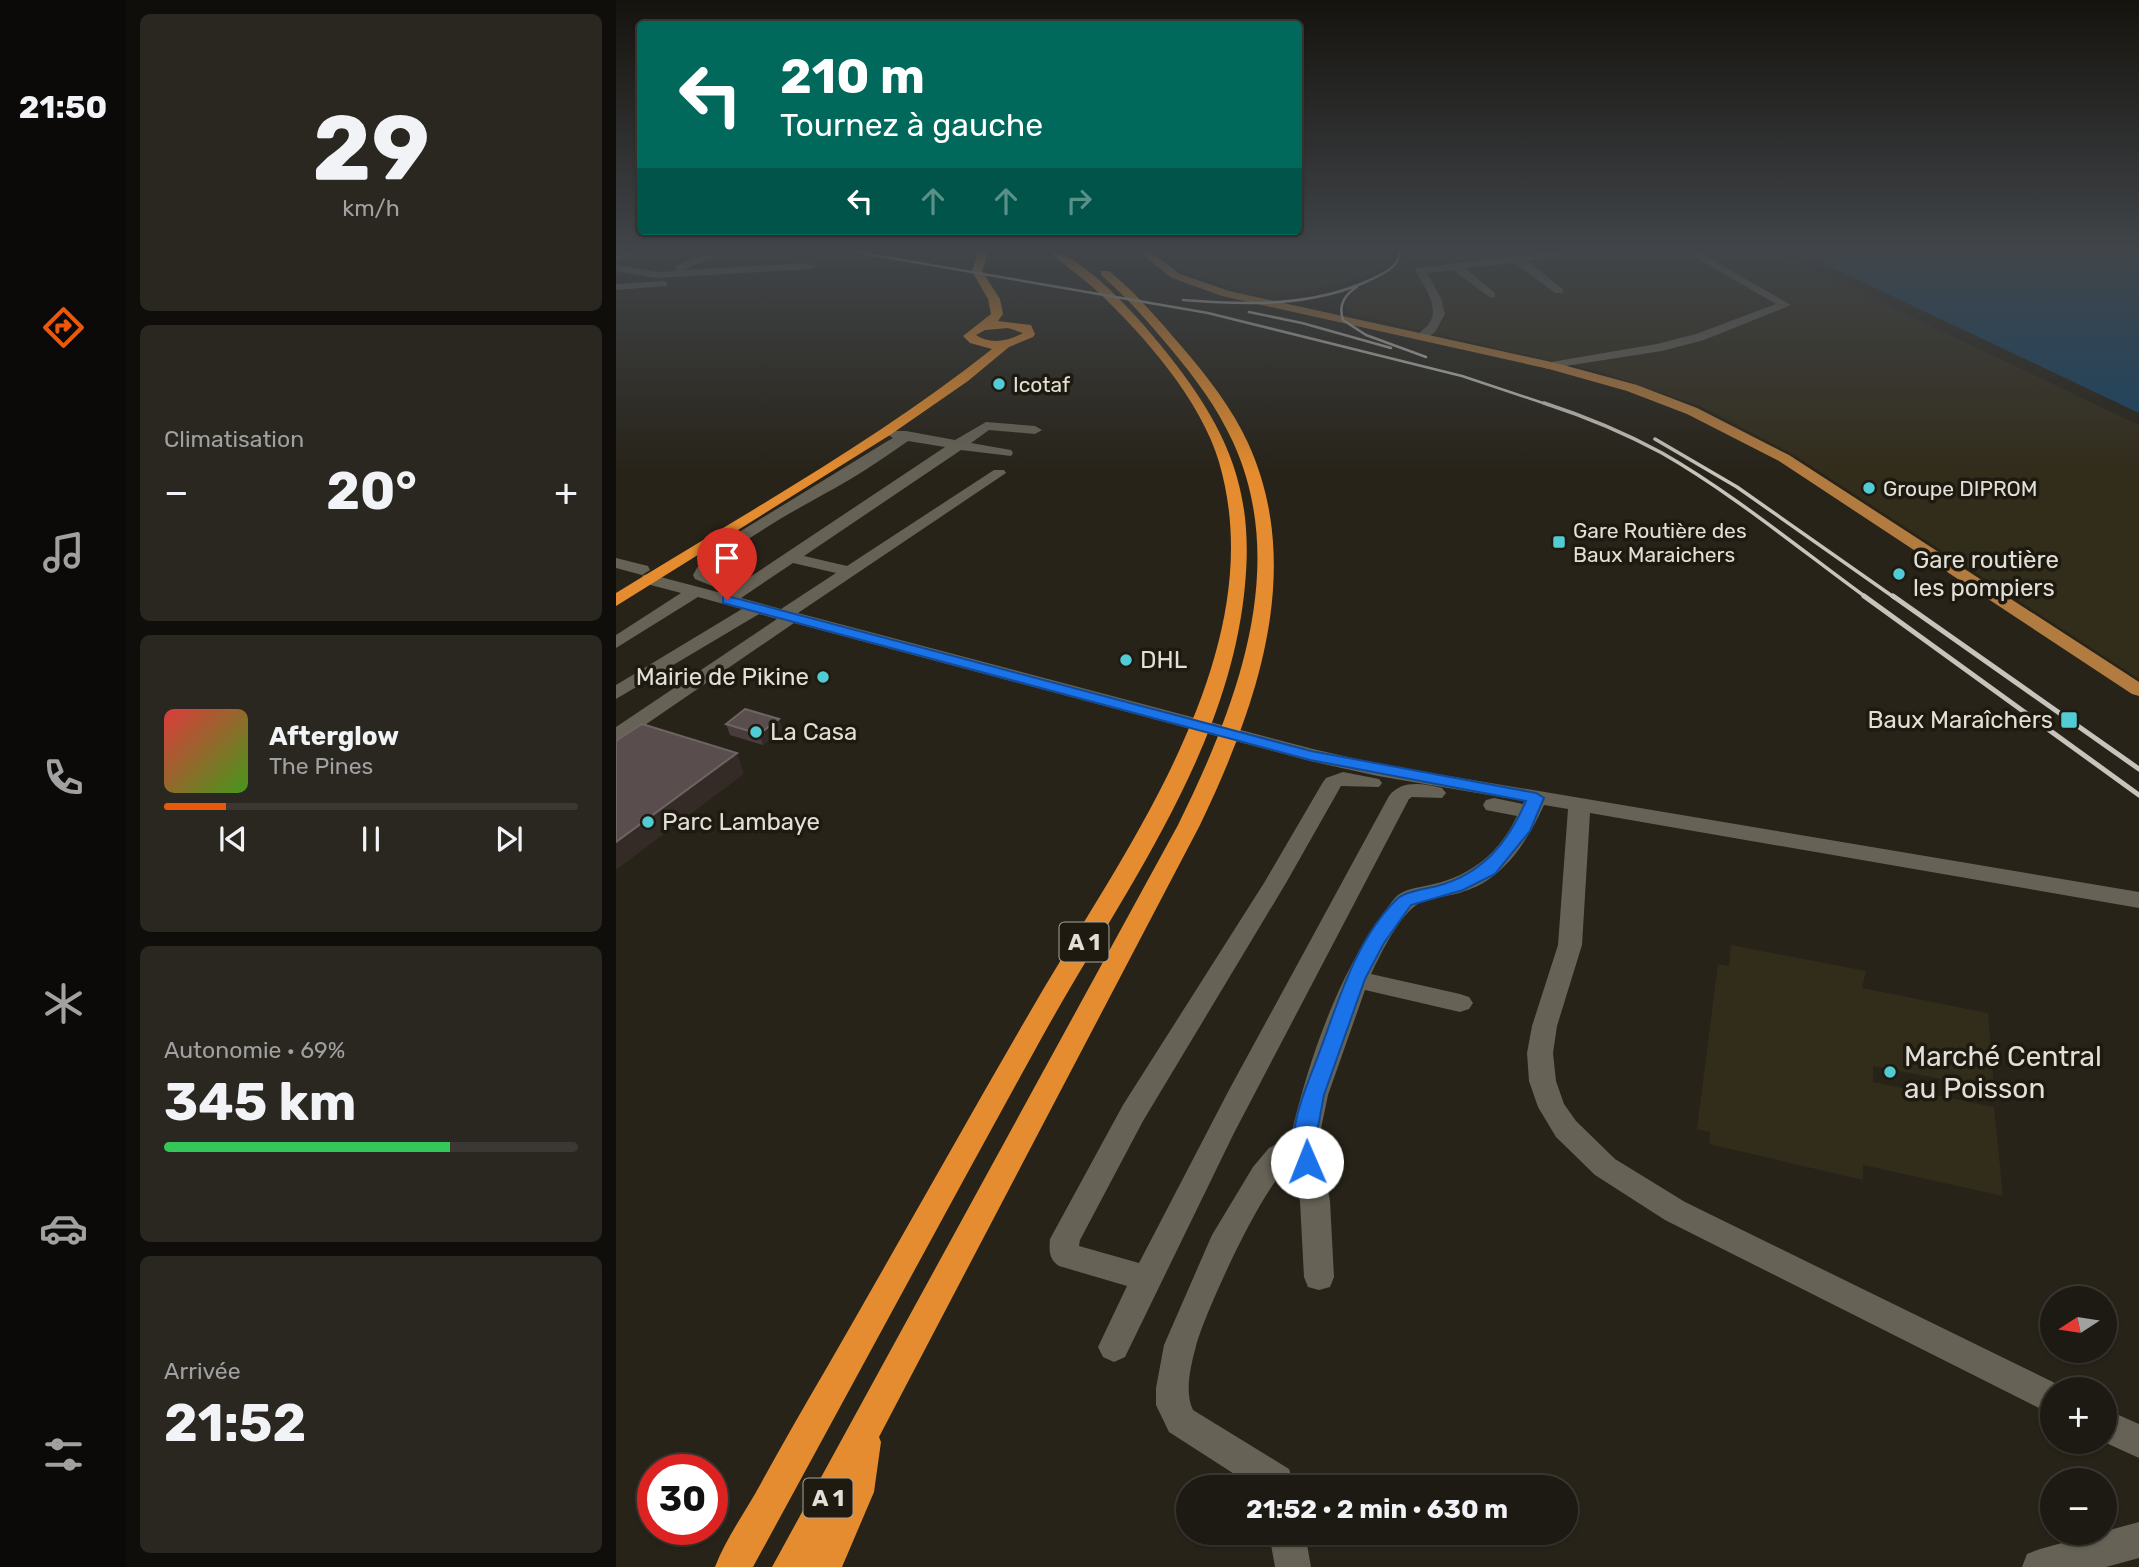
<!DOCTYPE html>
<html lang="fr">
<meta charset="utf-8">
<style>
:root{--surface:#1d1a13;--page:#2a2721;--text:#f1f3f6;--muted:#a0a1a0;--line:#3b3833;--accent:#ea580c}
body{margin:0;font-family:Rubik,sans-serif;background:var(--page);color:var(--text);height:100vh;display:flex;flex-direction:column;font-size:26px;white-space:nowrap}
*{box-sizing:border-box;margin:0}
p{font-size:23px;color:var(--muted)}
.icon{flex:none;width:38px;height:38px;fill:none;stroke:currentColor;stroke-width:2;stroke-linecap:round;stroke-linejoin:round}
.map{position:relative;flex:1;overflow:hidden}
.side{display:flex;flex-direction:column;gap:14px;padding:14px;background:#100e0a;width:490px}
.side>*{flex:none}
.banner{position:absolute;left:21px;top:21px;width:665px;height:214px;border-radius:7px;box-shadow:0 2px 5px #0004,0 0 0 2px var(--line);background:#00695c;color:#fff;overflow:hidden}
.needle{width:46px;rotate:258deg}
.controls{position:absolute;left:1424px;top:1286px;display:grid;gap:14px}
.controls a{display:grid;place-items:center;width:77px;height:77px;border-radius:50%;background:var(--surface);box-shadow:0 2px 5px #0004,0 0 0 2px var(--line);font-size:35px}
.speed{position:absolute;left:21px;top:1454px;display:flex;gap:14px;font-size:35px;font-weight:700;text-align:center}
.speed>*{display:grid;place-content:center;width:91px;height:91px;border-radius:50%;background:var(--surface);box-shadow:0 2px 5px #0004,0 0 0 2px var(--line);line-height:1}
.speed .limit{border:10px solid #d22;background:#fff;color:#111}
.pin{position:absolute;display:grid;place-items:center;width:60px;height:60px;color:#fff;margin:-72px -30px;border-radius:50% 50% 50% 0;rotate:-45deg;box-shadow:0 0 7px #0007}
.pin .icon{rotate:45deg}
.me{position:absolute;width:77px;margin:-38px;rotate:359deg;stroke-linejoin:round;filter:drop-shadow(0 0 5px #0008)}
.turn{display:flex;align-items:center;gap:24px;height:147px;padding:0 28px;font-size:32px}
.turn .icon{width:91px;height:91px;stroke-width:2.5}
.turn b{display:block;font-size:49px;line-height:60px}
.lanes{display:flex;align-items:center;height:66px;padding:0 28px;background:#0003;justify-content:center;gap:35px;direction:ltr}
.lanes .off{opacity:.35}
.big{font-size:52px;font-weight:700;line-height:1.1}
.side .card{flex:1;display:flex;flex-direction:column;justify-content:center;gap:10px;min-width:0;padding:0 24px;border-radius:10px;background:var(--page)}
.side .dial{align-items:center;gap:0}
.dial b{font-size:91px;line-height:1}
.song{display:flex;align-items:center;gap:21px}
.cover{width:84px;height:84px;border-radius:10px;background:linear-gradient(135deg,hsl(0 70% 55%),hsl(100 70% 35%))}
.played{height:7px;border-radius:4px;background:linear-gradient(90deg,var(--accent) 15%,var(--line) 15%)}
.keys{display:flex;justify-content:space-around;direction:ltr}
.heat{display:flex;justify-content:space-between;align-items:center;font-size:38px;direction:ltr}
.charge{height:10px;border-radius:5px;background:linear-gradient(90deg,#34c759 69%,var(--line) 0)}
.trip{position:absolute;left:560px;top:1475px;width:402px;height:70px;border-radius:35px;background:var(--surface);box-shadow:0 2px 5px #0004,0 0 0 2px var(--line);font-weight:700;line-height:70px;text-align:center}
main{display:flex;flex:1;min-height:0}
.dock{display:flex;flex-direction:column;width:126px;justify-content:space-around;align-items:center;background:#0c0a08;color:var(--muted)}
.dock .icon{width:49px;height:49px}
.dock .on{color:var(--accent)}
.dock b{font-size:32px;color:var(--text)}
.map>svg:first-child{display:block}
.built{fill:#322c1b}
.water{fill:#184463}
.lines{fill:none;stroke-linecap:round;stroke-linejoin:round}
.minor{fill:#666256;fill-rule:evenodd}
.major{fill:#b27b3f;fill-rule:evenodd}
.highway{fill:#e48c2f;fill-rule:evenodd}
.rail-far2{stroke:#c6c4bc;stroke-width:2.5}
.rail-far1{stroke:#c6c4bc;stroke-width:3.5}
.rail{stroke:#c6c4bc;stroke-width:5}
.wall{fill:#483c3c}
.shaded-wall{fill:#342b27}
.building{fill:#594e4d;stroke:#6e6462;stroke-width:2}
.route{fill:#1a73e8;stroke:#114b97;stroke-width:2}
.poi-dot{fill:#51ccd4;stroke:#1e1a10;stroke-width:2.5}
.labels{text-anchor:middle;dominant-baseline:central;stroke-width:7;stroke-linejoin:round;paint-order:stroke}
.far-poi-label{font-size:21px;fill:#e1dfd8;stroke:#1e1a10;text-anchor:start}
.shield{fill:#1e1a10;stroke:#a6a49c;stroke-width:2}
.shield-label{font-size:23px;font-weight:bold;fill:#e1dfd8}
.poi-label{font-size:24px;fill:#e1dfd8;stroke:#1e1a10;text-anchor:start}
.near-poi-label{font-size:28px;fill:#e1dfd8;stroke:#1e1a10;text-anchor:start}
</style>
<main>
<nav class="dock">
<b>21:50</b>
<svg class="icon on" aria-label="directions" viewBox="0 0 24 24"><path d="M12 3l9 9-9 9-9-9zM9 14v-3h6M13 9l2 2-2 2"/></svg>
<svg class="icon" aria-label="music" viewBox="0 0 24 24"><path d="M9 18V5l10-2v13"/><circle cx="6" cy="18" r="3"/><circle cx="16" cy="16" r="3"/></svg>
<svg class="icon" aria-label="phone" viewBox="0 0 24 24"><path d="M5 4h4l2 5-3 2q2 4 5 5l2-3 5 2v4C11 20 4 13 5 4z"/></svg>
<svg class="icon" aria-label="climate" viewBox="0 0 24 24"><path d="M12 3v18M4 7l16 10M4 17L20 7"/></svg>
<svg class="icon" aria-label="car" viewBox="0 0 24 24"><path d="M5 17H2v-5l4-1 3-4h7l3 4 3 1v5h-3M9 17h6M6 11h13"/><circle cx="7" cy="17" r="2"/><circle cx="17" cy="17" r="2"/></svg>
<svg class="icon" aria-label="filters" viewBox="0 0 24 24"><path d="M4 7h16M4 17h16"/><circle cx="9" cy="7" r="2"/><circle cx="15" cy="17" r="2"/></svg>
</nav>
<section class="side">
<div class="card dial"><b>29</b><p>km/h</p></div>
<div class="card"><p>Climatisation</p>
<div class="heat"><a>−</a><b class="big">20°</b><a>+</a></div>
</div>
<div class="card">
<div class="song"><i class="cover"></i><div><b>Afterglow</b><p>The Pines</p></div></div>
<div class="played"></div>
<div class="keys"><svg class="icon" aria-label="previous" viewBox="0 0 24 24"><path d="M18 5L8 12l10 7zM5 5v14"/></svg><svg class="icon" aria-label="pause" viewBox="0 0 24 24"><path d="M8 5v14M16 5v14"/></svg><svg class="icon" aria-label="next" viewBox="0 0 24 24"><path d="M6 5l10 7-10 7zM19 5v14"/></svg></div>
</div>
<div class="card"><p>Autonomie · 69%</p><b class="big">345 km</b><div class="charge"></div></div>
<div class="card"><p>Arrivée</p><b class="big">21:52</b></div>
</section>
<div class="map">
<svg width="1523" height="1567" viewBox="0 0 1523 1567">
<rect width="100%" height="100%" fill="#272319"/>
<path class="built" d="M545 252H775L774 259 764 269 746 277 721 285 661 295 635 294 570 273Z
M790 252H1159L1523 425V679L1178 455 1084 406 985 372 730 313V304L738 291 780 268 791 255Z
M1115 945 1250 971 1246 988 1372 1013 1378 1089 1257 1066V1082L1378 1107 1387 1196 1247 1165V1180L1093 1144 1094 1132 1081 1129 1102 964 1113 966Z"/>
<path class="water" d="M1183 252H1523V413Z"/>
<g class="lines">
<path class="minor" d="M8 252H24L0 262V255Z
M95 252H111L67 270 195 263 200 266 195 269 41 278 0 271V265L41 272 60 271 59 266Z
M933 252H969L911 261 947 289V293H939L899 263 849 268 879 293V297L875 298 837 270 811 273 825 298 829 314 819 332 809 340 799 337C803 333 808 329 812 325 826 308 807 285 799 270L800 268Z
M1070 252H1083L1175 305 1088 340 1046 351 930 369 929 366 935 362 1041 344 1080 334 1160 304Z
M47 281 51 282V286L0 290V284Z
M370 422 419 426 426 430 419 434 373 430 355 443 395 450 397 453 395 456 345 450 188 556 231 566 378 470H388L390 473 182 613 697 749 762 764 1523 892V908L974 813 966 945 941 1026 937 1053 940 1081 948 1104 960 1121 999 1159 1069 1202 1449 1388 1437 1390V1415L1049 1220 979 1175 940 1137 922 1107 913 1081 911 1053 916 1026 942 945 952 809 928 805C911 842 887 880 846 892 832 897 810 897 799 906 781 920 765 953 755 974L844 994 853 997 857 1003 853 1009 844 1012 749 990 712 1095 702 1143 714 1201 718 1277 714 1287 703 1290 692 1287 688 1277 684 1201 677 1162C650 1178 589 1312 580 1346 575 1365 568 1392 577 1410L673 1469 679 1488H640L553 1432 540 1405V1388L548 1345 596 1235 637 1167 653 1148 675 1136C691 1065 722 974 766 916 771 909 776 900 782 895 791 888 807 887 818 884 856 875 884 852 901 816L870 810 867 805 870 800 878 798 907 804 908 801 762 776 694 761 178 623 7 740 0 742V727L161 619 143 614 0 699V685L126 609 82 597 0 648V635L65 593 27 583 25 579 27 575 33 574 109 594 111 592 79 579 77 575 85 561 120 534 270 442 277 438 271 434 273 431H290L339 440ZM292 441 329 447 122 585 95 573C111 544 201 499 233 480 253 468 273 454 292 441ZM177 563 220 573 165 609 125 598Z
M0 558 32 566 34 570 26 575 0 568Z
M727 772 763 779 766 783 763 787 725 786 670 883 527 1121 464 1240 463 1246 523 1263 613 1090 773 796C786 779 808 784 826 788L830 793 826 798 796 797 793 799 618 1133 509 1357 498 1362 487 1357 482 1347 511 1286 443 1266C433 1259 433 1251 434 1239L507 1105 648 883 707 782 710 778Z
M1489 1409 1523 1424V1458L1488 1442Z
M1523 1522V1558L1490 1567H1406L1411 1554 1424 1549Z
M653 1533H689L695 1567H659Z"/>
<path class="major" d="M523 252H535L564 274 613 291 940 363 1021 385 1081 408 1173 455 1523 682V696L1516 694 1163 461 1071 414 1011 391 933 369 606 296 556 278Z"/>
<path class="highway" d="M362 252H372L366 271 384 299 387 314 382 321 415 325 419 334 417 337 393 347 352 381 274 435 0 606V593C126 515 259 442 376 349L354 343 347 336 375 314 372 299 356 271ZM392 328 407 333C392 341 375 345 360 335L369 330Z
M434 252C464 252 523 318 542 342 606 420 639 482 629 585 614 752 504 896 425 1039 328 1215 233 1391 137 1567H99C109 1541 125 1518 139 1494 162 1452 186 1410 210 1369 281 1246 350 1122 421 1000 511 846 658 650 603 462 585 400 527 334 481 291 466 277 449 266 434 252Z
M485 271H493C520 293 543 320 566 347 591 376 616 408 632 443 690 570 640 708 584 825L263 1437 265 1442 258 1492 226 1567H156L562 825C619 709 675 569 617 442 601 407 579 378 555 349 533 323 511 297 485 275Z"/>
<path class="rail-far2" d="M240 252 592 313 846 376 933 405
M741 287C728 295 722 305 727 320L750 335 810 357
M567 300C630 305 696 307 754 280 768 273 782 268 784 252
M633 312 686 323 775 348"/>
<path class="rail-far1" d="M928 403C968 416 1009 433 1046 453 1116 493 1185 550 1251 598
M1039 439 1121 487 1279 598"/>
<path class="rail" d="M1248 596 1523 795
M1277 596 1523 769"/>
</g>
<path class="wall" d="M163 719 166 729 147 745 114 735 110 724Z"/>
<path class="shaded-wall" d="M163 719 166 729 147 745 143 734Z
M121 753 128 774 0 870V842Z"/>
<path class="building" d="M129 709 163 719 143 734 110 724Z
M26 724 121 753 0 842V741Z"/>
<linearGradient id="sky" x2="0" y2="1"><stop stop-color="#15130e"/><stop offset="0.53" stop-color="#414549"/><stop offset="1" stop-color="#414549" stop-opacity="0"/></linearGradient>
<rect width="1523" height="472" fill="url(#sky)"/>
<path class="route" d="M111 596 695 751 920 793 928 798 914 831 879 874 847 890 795 905 768 943 749 979 708 1095 699 1143 702 1162 699 1169 691 1171 684 1169C680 1161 677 1151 677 1143 678 1114 692 1082 702 1056 722 1003 739 940 781 899 789 891 810 889 821 886 866 874 892 843 910 801L694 760 107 603V597Z"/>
<g class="poi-dot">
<circle cx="383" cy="384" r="7"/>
<circle cx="1253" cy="488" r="7"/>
<rect x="936" y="535" width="14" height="14" rx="3.5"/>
<circle cx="1283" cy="574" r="7"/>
<circle cx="510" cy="660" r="7"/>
<circle cx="207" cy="677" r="7"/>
<rect x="1444" y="711" width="18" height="18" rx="3.5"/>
<circle cx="140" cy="732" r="7"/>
<circle cx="32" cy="822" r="7"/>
<circle cx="1274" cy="1072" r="7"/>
</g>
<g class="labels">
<g class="far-poi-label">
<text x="397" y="384">Icotaf</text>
<text x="1267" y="488">Groupe DIPROM</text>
<text x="957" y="530">Gare Routière des<tspan x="957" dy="24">Baux Maraichers</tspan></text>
</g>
<g class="shield">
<rect x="443.5" y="922.5" width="49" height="39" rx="5"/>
<rect x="187.5" y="1478.5" width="49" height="39" rx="5"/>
</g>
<g class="shield-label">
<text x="468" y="942">A 1</text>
<text x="212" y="1498">A 1</text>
</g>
<g class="poi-label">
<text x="1297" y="560">Gare routière<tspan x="1297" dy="28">les pompiers</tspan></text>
<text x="524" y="660">DHL</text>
<text x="193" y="677" text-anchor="end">Mairie de Pikine</text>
<text x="1437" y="720" text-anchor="end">Baux Maraîchers</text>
<text x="154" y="732">La Casa</text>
<text x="46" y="822">Parc Lambaye</text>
</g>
<g class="near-poi-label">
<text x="1288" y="1056">Marché Central<tspan x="1288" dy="32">au Poisson</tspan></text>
</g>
</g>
</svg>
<div class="controls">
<a><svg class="needle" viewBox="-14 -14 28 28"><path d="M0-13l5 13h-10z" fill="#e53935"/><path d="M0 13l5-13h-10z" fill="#a0a1a0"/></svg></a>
<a>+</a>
<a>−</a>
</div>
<div class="speed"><div class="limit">30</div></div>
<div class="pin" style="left:111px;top:600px;background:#d93025"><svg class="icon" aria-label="arrive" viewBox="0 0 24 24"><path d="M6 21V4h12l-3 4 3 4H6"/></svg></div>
<svg class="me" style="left:691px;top:1162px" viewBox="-20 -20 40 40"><circle r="19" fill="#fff"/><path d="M0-13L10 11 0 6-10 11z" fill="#1a73e8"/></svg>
<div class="trip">21:52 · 2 min · 630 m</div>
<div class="banner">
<div class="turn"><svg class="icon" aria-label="left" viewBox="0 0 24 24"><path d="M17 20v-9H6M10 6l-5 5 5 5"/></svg><div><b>210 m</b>Tournez à gauche</div></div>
<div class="lanes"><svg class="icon" aria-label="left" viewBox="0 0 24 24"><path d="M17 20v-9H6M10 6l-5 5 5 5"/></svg><svg class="icon off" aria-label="ahead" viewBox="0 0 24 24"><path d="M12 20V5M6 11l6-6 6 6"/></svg><svg class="icon off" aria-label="ahead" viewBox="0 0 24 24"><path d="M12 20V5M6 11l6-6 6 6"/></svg><svg class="icon off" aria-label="right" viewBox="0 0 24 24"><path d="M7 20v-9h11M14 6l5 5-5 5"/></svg></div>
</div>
</div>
</main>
